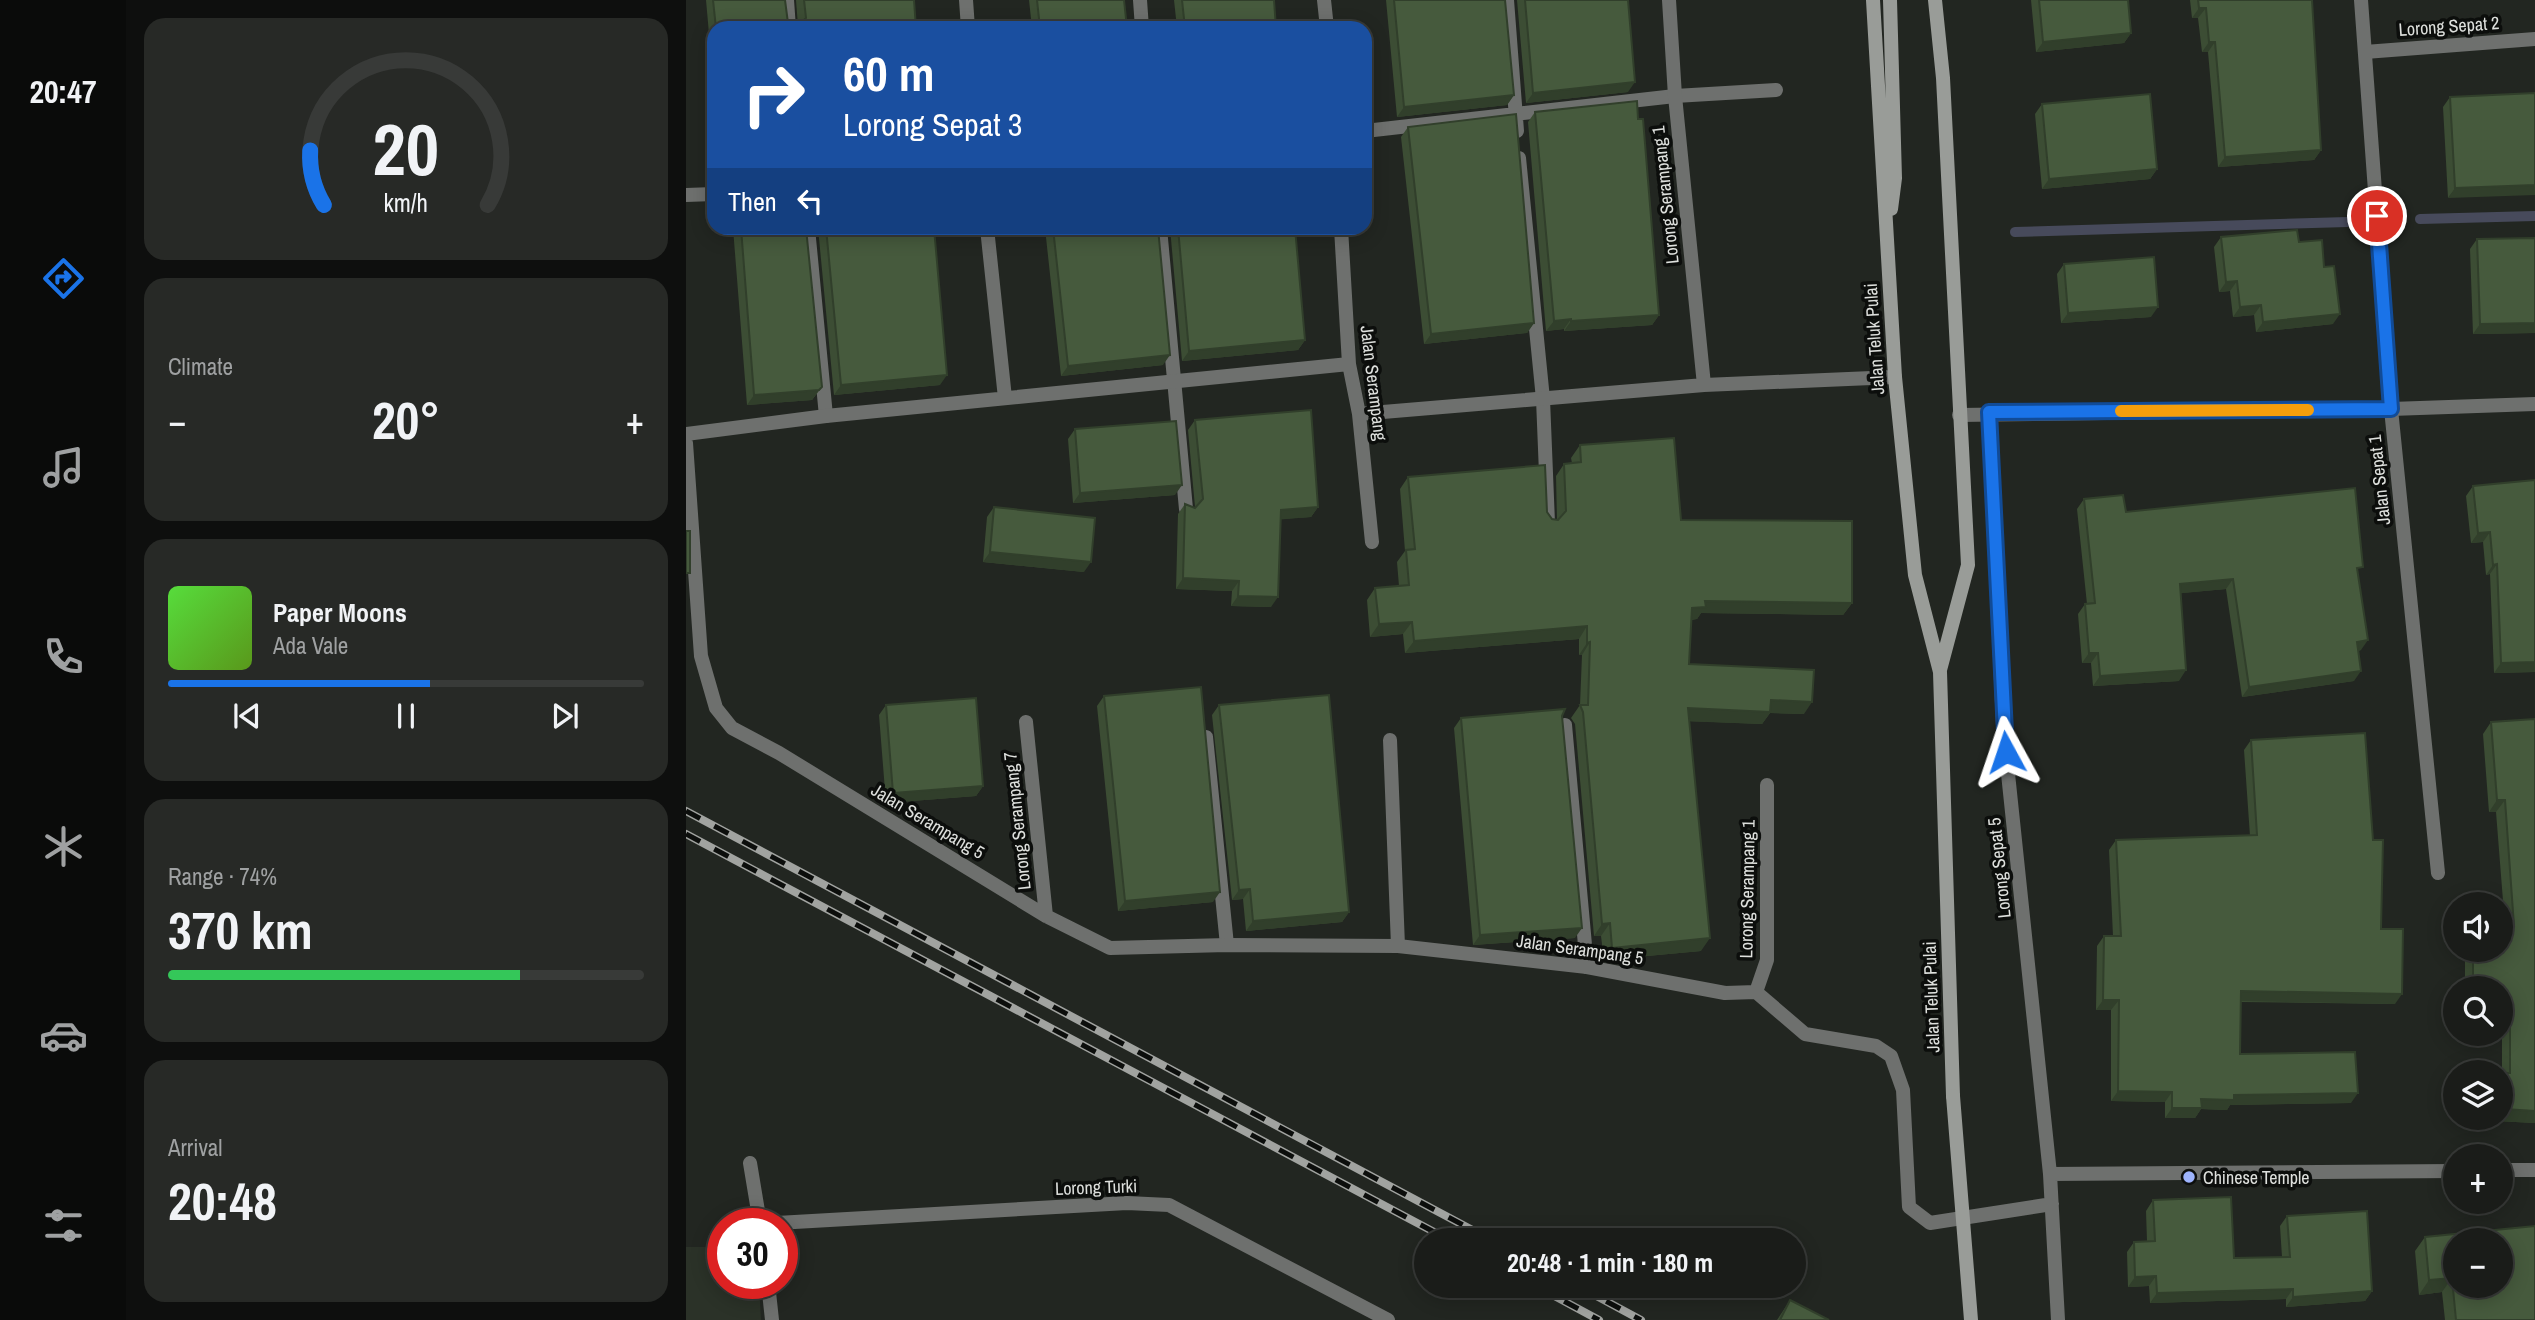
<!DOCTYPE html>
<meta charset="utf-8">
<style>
:root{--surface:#1a1c19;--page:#272926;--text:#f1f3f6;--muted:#9fa1a2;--line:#383a38;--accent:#1a73e8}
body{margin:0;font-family:"Archivo Narrow",sans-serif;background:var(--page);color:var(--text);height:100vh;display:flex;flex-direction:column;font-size:26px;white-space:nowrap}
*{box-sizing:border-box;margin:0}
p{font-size:23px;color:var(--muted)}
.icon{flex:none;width:38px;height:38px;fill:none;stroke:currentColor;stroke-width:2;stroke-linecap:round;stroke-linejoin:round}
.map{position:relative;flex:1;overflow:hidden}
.details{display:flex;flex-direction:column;gap:18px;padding:18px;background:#0e0f0e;width:560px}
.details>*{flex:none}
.hud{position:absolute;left:21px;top:21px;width:665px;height:214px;border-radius:21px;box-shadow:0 4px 18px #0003,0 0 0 2px var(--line);background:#1a4fa0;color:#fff;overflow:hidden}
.controls{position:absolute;left:1757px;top:892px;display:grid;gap:14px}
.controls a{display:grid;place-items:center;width:70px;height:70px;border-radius:50%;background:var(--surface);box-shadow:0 4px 18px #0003,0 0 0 2px var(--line);font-size:35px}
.speed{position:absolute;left:21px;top:1208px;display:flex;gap:14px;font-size:35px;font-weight:700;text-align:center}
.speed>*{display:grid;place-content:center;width:91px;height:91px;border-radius:50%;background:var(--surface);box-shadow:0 4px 18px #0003,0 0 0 2px var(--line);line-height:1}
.speed .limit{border:10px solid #d22;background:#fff;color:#111}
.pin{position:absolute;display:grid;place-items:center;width:60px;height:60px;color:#fff;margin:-30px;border:4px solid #fff;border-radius:50%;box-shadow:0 2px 7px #0007}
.me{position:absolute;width:77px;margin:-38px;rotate:355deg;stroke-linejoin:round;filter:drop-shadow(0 0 5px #0008)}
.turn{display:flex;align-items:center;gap:24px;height:147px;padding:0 21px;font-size:32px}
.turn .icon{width:91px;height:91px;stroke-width:2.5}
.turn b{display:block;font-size:49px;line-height:60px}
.then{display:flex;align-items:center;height:66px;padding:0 21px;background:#0003;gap:14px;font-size:26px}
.big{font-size:52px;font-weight:800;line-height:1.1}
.details .widget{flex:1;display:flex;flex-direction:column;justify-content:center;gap:10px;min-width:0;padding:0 24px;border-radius:21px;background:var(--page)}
.details .dial{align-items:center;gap:0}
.dial svg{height:182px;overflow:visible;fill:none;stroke:var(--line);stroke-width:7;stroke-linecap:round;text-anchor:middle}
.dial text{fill:var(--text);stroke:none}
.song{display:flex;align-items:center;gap:21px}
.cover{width:84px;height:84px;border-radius:10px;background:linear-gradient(135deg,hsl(110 70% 55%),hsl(90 70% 35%))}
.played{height:7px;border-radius:4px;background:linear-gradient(90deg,var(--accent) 55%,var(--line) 55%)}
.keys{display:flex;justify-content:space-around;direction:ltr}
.heat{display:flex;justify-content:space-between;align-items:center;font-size:38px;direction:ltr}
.charge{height:10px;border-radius:5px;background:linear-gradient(90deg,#34c759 74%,var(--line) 0)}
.trip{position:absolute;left:728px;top:1228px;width:392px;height:70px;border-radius:35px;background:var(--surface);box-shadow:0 4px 18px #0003,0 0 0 2px var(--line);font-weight:800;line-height:70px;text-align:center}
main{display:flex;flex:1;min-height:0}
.menu{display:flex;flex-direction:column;width:126px;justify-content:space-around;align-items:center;background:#0a0b0a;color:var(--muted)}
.menu .icon{width:49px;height:49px}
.menu .selected{color:var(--accent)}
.menu b{font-size:32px;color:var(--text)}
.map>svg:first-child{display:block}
.built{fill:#2b3228}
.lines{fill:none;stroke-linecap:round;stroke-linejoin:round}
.stream{stroke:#474a5b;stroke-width:10}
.service{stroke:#6e706e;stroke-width:14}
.minor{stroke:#6e706e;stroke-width:14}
.secondary{stroke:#999c98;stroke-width:14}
.rail-casing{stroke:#a1a3a0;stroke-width:8}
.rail{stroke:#0c0e0c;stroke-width:5;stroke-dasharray:16;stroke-linecap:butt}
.secondary-bridge{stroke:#999c98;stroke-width:14}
.wall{fill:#3c4d34}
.shaded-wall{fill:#313f2b}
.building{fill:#465a3d;stroke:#313f2b;stroke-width:2;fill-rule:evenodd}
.route-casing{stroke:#114b97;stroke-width:18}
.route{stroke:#1a73e8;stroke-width:12}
.slow{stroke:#f59e0b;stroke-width:12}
.poi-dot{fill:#9eb4fd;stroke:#0c0e0c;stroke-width:2.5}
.labels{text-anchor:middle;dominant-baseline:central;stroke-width:7;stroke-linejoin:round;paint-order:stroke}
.street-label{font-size:18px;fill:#dee0dd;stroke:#0c0e0c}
.poi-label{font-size:18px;fill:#dee0dd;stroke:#0c0e0c;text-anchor:start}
</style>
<main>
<nav class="menu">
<b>20:47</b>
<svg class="icon selected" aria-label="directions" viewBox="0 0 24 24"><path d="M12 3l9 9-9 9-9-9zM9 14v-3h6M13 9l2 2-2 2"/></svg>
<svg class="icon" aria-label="music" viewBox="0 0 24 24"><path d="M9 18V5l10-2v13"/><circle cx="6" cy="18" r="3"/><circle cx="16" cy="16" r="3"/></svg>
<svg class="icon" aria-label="phone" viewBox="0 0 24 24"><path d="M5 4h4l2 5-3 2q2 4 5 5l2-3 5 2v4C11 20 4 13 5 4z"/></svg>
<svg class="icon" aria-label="climate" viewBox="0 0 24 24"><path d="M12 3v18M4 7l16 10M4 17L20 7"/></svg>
<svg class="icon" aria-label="car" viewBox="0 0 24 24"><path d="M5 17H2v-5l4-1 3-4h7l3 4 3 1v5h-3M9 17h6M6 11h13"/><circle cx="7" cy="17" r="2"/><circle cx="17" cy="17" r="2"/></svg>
<svg class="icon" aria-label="filters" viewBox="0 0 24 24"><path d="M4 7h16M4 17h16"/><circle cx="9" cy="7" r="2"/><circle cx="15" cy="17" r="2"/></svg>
</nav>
<section class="details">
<div class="widget dial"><svg viewBox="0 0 100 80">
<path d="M14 69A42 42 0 1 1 86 69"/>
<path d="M14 69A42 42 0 0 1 8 45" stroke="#1a73e8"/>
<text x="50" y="56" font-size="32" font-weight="700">20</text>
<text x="50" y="72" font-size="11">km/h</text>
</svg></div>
<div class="widget"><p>Climate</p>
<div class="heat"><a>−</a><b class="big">20°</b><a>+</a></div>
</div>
<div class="widget">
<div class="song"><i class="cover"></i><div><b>Paper Moons</b><p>Ada Vale</p></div></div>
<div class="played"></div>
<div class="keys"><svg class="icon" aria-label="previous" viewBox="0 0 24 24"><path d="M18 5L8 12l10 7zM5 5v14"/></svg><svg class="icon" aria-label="pause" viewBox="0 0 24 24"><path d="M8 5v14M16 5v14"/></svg><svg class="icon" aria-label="next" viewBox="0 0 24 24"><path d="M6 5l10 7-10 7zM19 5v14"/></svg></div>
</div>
<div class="widget"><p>Range · 74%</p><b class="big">370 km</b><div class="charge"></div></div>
<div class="widget"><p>Arrival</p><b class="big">20:48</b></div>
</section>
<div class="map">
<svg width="1849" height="1320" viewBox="0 0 1849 1320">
<rect width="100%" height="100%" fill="#222621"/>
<path class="built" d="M0 1247H37V1283H73L75 1320H0Z"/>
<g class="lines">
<path class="stream" d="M1734 219 1849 216
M1329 232 1662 222"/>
<path class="service" d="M101 0 103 28
M454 0 456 28
M821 0 831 131
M679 131 989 96 1090 90
M833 158 857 399 862 523
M0 195 28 194
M122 228 140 416
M474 228 500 509
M879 725 901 967
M520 737 541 945"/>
<path class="minor" d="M280 0 282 28
M638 0 641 28
M983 0 989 96 1018 385
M1675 0 1705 409 1752 873
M1679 52 1849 39
M301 228 319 398
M655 228 663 364 673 414 686 542
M1303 412 1317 726 1364 1174 1372 1320
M673 414 1018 385 1209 377
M1273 415 1705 409 1849 404
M0 434 140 416 663 364
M0 443 15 656 30 708 46 728 93 753 360 916 424 948 541 945 712 946 901 967 1039 993 1070 992
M340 722 360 916
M704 740 712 946
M1070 992 1119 1034 1190 1046 1205 1056 1217 1090 1223 1207 1244 1223 1366 1204
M1070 992 1081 960V785
M64 1163 74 1223
M1815 1170H1849
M1364 1174 1769 1171
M91 1223 441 1203 483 1205 702 1320
M82 1283 86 1320"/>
<path class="secondary" d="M1187 0 1209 377 1229 575 1254 672 1267 1096
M1204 0 1209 178 1205 209
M1249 0 1257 78 1282 565 1254 670"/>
<g class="rail-casing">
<path id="rail" d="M0 811 807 1241
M0 834 765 1241
M850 1286 913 1320
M892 1286 955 1320"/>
</g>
<use href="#rail" class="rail"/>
<path class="secondary-bridge" d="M1267 1096 1285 1320"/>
</g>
<path class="wall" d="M20 0H99L102 23 111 27 112 26 110 0H228L230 28H28V90Z
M343 0H438L441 28H346Z
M488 0H588L590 28H491Z
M700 0H819L828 95 821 105 711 117Z
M831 0H942V92L840 103Z
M1345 0H1442L1445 33 1438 43 1350 52Z
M1504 0H1626L1635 150 1628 160 1532 167 1522 52H1516L1512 18H1506Z
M1849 93 1762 198 1757 107 1764 97Z
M1356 104 1471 169 1464 179 1356 189 1349 114Z
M849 112 952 119 973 315 966 325 878 331V329L860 331 842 122Z
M722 127 848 323 841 333 738 344 715 137Z
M47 228H120L136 387 126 400 61 405Z
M132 228H248L254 385 148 395Z
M359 228H472L477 365 375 376Z
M484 228H609L619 340 612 350 496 361Z
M1535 237 1613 242 1638 267 1647 324 1570 332 1568 315 1547 317 1544 291 1533 292 1528 247Z
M1849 238V333L1787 334 1784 249 1791 239Z
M1378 264 1465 317 1375 323 1371 274Z
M509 420 632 507 625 517 594 519 585 607 545 606 546 591 490 589 492 514 499 504 509 508V507L502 430Z
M389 429 489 495 387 503 382 439Z
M894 445 995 520 1166 603 1157 615 1015 613 1011 619 1005 620 1003 664 1118 714 1084 713 1076 724 1003 721 1015 951 918 960 915 936H908L889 724 885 718 894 705 896 655H893V639L719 653 717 634 684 637 681 600 689 588 713 586 711 562 719 551 714 489 722 477 861 512 866 519 871 520 870 476 878 464 886 463 885 458Z
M1849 480V672L1808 673 1804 574 1800 575 1797 542 1785 543 1780 496 1787 486Z
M1398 499 1440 512 1672 574 1675 650 1672 651 1668 681 1556 697 1540 589 1495 593 1493 681 1407 686 1405 663H1396L1392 614 1399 604H1401L1391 509Z
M308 507 398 572 297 562 301 517Z
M418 696 527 902 432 911 411 706Z
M200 705 297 786 290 796 200 803 193 715Z
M533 705 663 912 656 922 560 931 557 899 546 900 526 715Z
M876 716 889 938 787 945 768 728 775 718Z
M1849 719V1123L1810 1121V1118H1815V1081L1816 1079V1010L1815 989H1779V950H1815L1819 926 1810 812H1803L1797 734 1805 722Z
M1565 740 1687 840 1695 929 1709 1004 1555 1002 1554 1054 1665 1103 1544 1105 1541 1110 1515 1109 1509 1118H1479V1102L1425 1101V1010H1410L1411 946 1418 936H1427L1423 850 1430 840 1564 836 1558 750Z
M1467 1200 1548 1258 1596 1257 1594 1226 1601 1216 1686 1291 1679 1301 1600 1307V1299L1464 1303 1463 1286 1442 1287 1441 1252 1448 1242 1461 1241 1460 1211Z
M1739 1237 1849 1320H1759L1756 1292 1733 1295 1729 1251Z
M1104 1300 1143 1320H1091Z"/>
<path class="shaded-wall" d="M1513 8H1520L1512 18H1506Z
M1445 33 1438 43 1350 52 1357 42Z
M1523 42H1529L1522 52H1516Z
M949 82 942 92 840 103 847 93Z
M828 95 821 105 711 117 718 107Z
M1635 150 1628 160 1532 167 1539 157Z
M1471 169 1464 179 1356 189 1363 179Z
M1849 185V195L1762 198 1769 188Z
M1551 281 1544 291 1533 292 1540 282Z
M1575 305 1568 315 1547 317 1554 307Z
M1472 307 1465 317 1375 323 1382 313Z
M1654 314 1647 324 1570 332 1577 322Z
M973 315 966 325 878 331 885 321Z
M885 319 878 329 860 331 868 321Z
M848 323 841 333 738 344 745 334Z
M1849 323V333L1787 334 1794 324Z
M619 340 612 350 496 361 503 351Z
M484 355 477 365 375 376 382 366Z
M261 375 254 385 148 395 155 385Z
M133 390 126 400 61 405 68 395Z
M496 485 489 495 387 503 394 493Z
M632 507 625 517 588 520 595 510Z
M1804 532 1797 542 1785 543 1792 533Z
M304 552 405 562 398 572 297 562Z
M1811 564 1804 574 1800 575 1807 565Z
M497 578 553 581 546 591 490 589Z
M1547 579 1540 589 1487 594 1494 584Z
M552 596 592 597 585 607 545 606Z
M1019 601 1166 603 1157 615 1015 613 1011 619 997 620 1006 608Z
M726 622 717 634 684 637 693 624Z
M901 626 893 639 719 653 728 641Z
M1682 640 1675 650 1664 652 1671 642Z
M904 642 896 655H893L901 643Z
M1403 653H1412L1405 663H1396Z
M1849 662V672L1808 673 1815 663Z
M1500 670 1493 681 1407 686 1414 676Z
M1675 671 1668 681 1556 697 1563 687Z
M1085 700 1126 702 1118 714 1084 713 1076 724 993 721 1002 708Z
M297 786 290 796 200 803 207 793Z
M1811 800H1819L1810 812H1803Z
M564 889 557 899 546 900 553 890Z
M534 892 527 902 432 911 439 901Z
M663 912 656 922 560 931 567 921Z
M924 923 915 936H908L916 924Z
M896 928 889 938 787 945 794 935Z
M1024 938 1015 951 918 960 926 948Z
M1555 991 1716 994 1709 1004 1548 1001Z
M1815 998H1824L1816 1010H1815Z
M1417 1000H1433L1425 1010H1410Z
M1432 1091 1486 1092 1479 1102 1425 1101Z
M1672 1093 1665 1103 1544 1105 1541 1110 1515 1109 1509 1118H1479L1486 1108 1515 1099 1548 1095Z
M1818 1109 1849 1111V1123L1810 1121 1812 1118H1815V1114Z
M1470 1276 1463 1286 1442 1287 1449 1277Z
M1766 1278 1756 1292 1733 1295 1743 1280Z
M1607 1289 1600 1299 1464 1303 1471 1293Z
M1686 1291 1679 1301 1600 1307 1607 1297Z"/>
<path class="building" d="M27 0H99L102 23 111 27 120 18 118 0H228L230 28H30Z
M351 0H438L441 28H354Z
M496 0H588L590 28H499Z
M708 0H819L828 95 718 107Z
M839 0H942L949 82 847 93Z
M1353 0H1442L1445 33 1357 42Z
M1512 0H1626L1635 150 1539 157 1529 42H1523L1520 8H1513Z
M1849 93V185L1769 188 1764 97Z
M1464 94 1471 169 1363 179 1356 104Z
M951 101 952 119H957L973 315 885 321V319L868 321 849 112Z
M830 114 848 323 745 334 722 127Z
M55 228H120L136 387 133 390 68 395Z
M140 228H248L261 375 155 385Z
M367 228H472L484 355 382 366Z
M492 228H609L619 340 503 351Z
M1611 230 1613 242 1636 240 1638 267 1648 266 1654 314 1577 322 1575 305 1554 307 1551 281 1540 282 1535 237Z
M1849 238V323L1794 324 1791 239Z
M1468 257 1472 307 1382 313 1378 264Z
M625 410 632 507 595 510 592 597 552 596 553 581 497 578 499 504 509 508 517 499 509 420Z
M490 421 496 485 394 493 389 429Z
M988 438 995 520 1166 521V603L1019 601 1020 607 1006 608 1003 664 1128 670 1126 702 1085 700 1084 712 1002 708 1024 938 926 948 924 923 916 924 897 712 894 705H902L904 642 901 643V626L728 641 726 622 693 624 689 588 723 585 720 550 729 549 722 477 859 465 861 512 866 519 872 520 880 511 878 464 895 462 894 445Z
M1849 480V662L1815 663 1811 564 1807 565 1804 532 1792 533 1787 486Z
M1669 488 1677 567 1671 568 1682 640 1671 642 1675 671 1563 687 1547 579 1494 584 1500 670 1414 676 1412 653H1403L1399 604 1409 603 1398 499 1437 495 1440 512Z
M308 507 409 518 405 562 304 552Z
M0 531H4V573H0Z
M515 687 534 892 439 901 418 696Z
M643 695 663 912 567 921 564 889 553 890 533 705Z
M290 698 297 786 207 793 200 705Z
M879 709 876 716 896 928 794 935 775 718Z
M1849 719V1111L1818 1109 1820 1073H1824V998H1815V989H1787V950H1815V926H1828L1819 800H1811L1805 722Z
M1679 733 1687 840H1697L1695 929H1717L1716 994 1555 991 1554 1054 1669 1052 1672 1093 1548 1095V1100L1515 1099 1516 1108H1486V1092L1432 1091 1433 1000H1417L1418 936H1435L1430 840 1571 835 1565 740Z
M1545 1197 1548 1258 1604 1257 1601 1216 1681 1211 1686 1291 1607 1297V1289L1471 1293 1470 1276 1449 1277 1448 1242 1469 1241 1467 1200Z
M1849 1226V1320H1770L1766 1278 1743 1280 1739 1237ZM1769 1241H1815V1286H1769Z
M1104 1300 1143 1320H1094Z"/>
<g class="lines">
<g class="route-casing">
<path id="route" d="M1320 752 1303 412 1705 409 1691 216"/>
</g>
<use href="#route" class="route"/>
<path class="slow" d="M1435 411 1622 410"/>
</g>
<circle class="poi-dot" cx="1503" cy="1177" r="7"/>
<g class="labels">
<g class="street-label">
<text transform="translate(1763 26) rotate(-4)">Lorong Sepat 2</text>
<text transform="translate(979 195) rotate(-96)">Lorong Serampang 1</text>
<text transform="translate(1188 339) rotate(-94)">Jalan Teluk Pulai</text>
<text transform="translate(688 383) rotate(83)">Jalan Serampang</text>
<text transform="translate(1693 480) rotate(-96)">Jalan Sepat 1</text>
<text transform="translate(242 821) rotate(31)">Jalan Serampang 5</text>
<text transform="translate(331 821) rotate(-96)">Lorong Serampang 7</text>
<text transform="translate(1313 868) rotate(-96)">Lorong Sepat 5</text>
<text transform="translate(1061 889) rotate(-89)">Lorong Serampang 1</text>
<text transform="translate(894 949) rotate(8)">Jalan Serampang 5</text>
<text transform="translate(1245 997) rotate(-92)">Jalan Teluk Pulai</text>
<text transform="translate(410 1187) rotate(-2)">Lorong Turki</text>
</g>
<g class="poi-label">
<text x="1517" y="1177">Chinese Temple</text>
</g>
</g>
</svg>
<div class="controls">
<a><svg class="icon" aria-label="sound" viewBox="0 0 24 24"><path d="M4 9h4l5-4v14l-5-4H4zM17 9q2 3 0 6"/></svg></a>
<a><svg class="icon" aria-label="search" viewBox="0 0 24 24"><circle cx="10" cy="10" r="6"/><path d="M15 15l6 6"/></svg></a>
<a><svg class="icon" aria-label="layers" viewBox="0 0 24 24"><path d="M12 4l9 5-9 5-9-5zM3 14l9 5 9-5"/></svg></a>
<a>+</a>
<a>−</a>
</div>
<div class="speed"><div class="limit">30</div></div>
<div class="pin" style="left:1691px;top:216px;background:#d93025"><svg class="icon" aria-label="arrive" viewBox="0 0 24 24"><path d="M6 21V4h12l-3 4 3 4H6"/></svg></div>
<svg class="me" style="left:1320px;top:752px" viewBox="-20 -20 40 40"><path d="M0-17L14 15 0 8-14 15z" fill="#1a73e8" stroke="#fff" stroke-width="4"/></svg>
<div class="trip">20:48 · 1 min · 180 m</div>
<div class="hud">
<div class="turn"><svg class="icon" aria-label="right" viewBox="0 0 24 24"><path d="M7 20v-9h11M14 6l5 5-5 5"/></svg><div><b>60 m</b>Lorong Sepat 3</div></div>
<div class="then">Then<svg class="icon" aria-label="left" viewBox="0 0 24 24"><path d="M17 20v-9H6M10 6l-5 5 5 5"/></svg></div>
</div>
</div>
</main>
